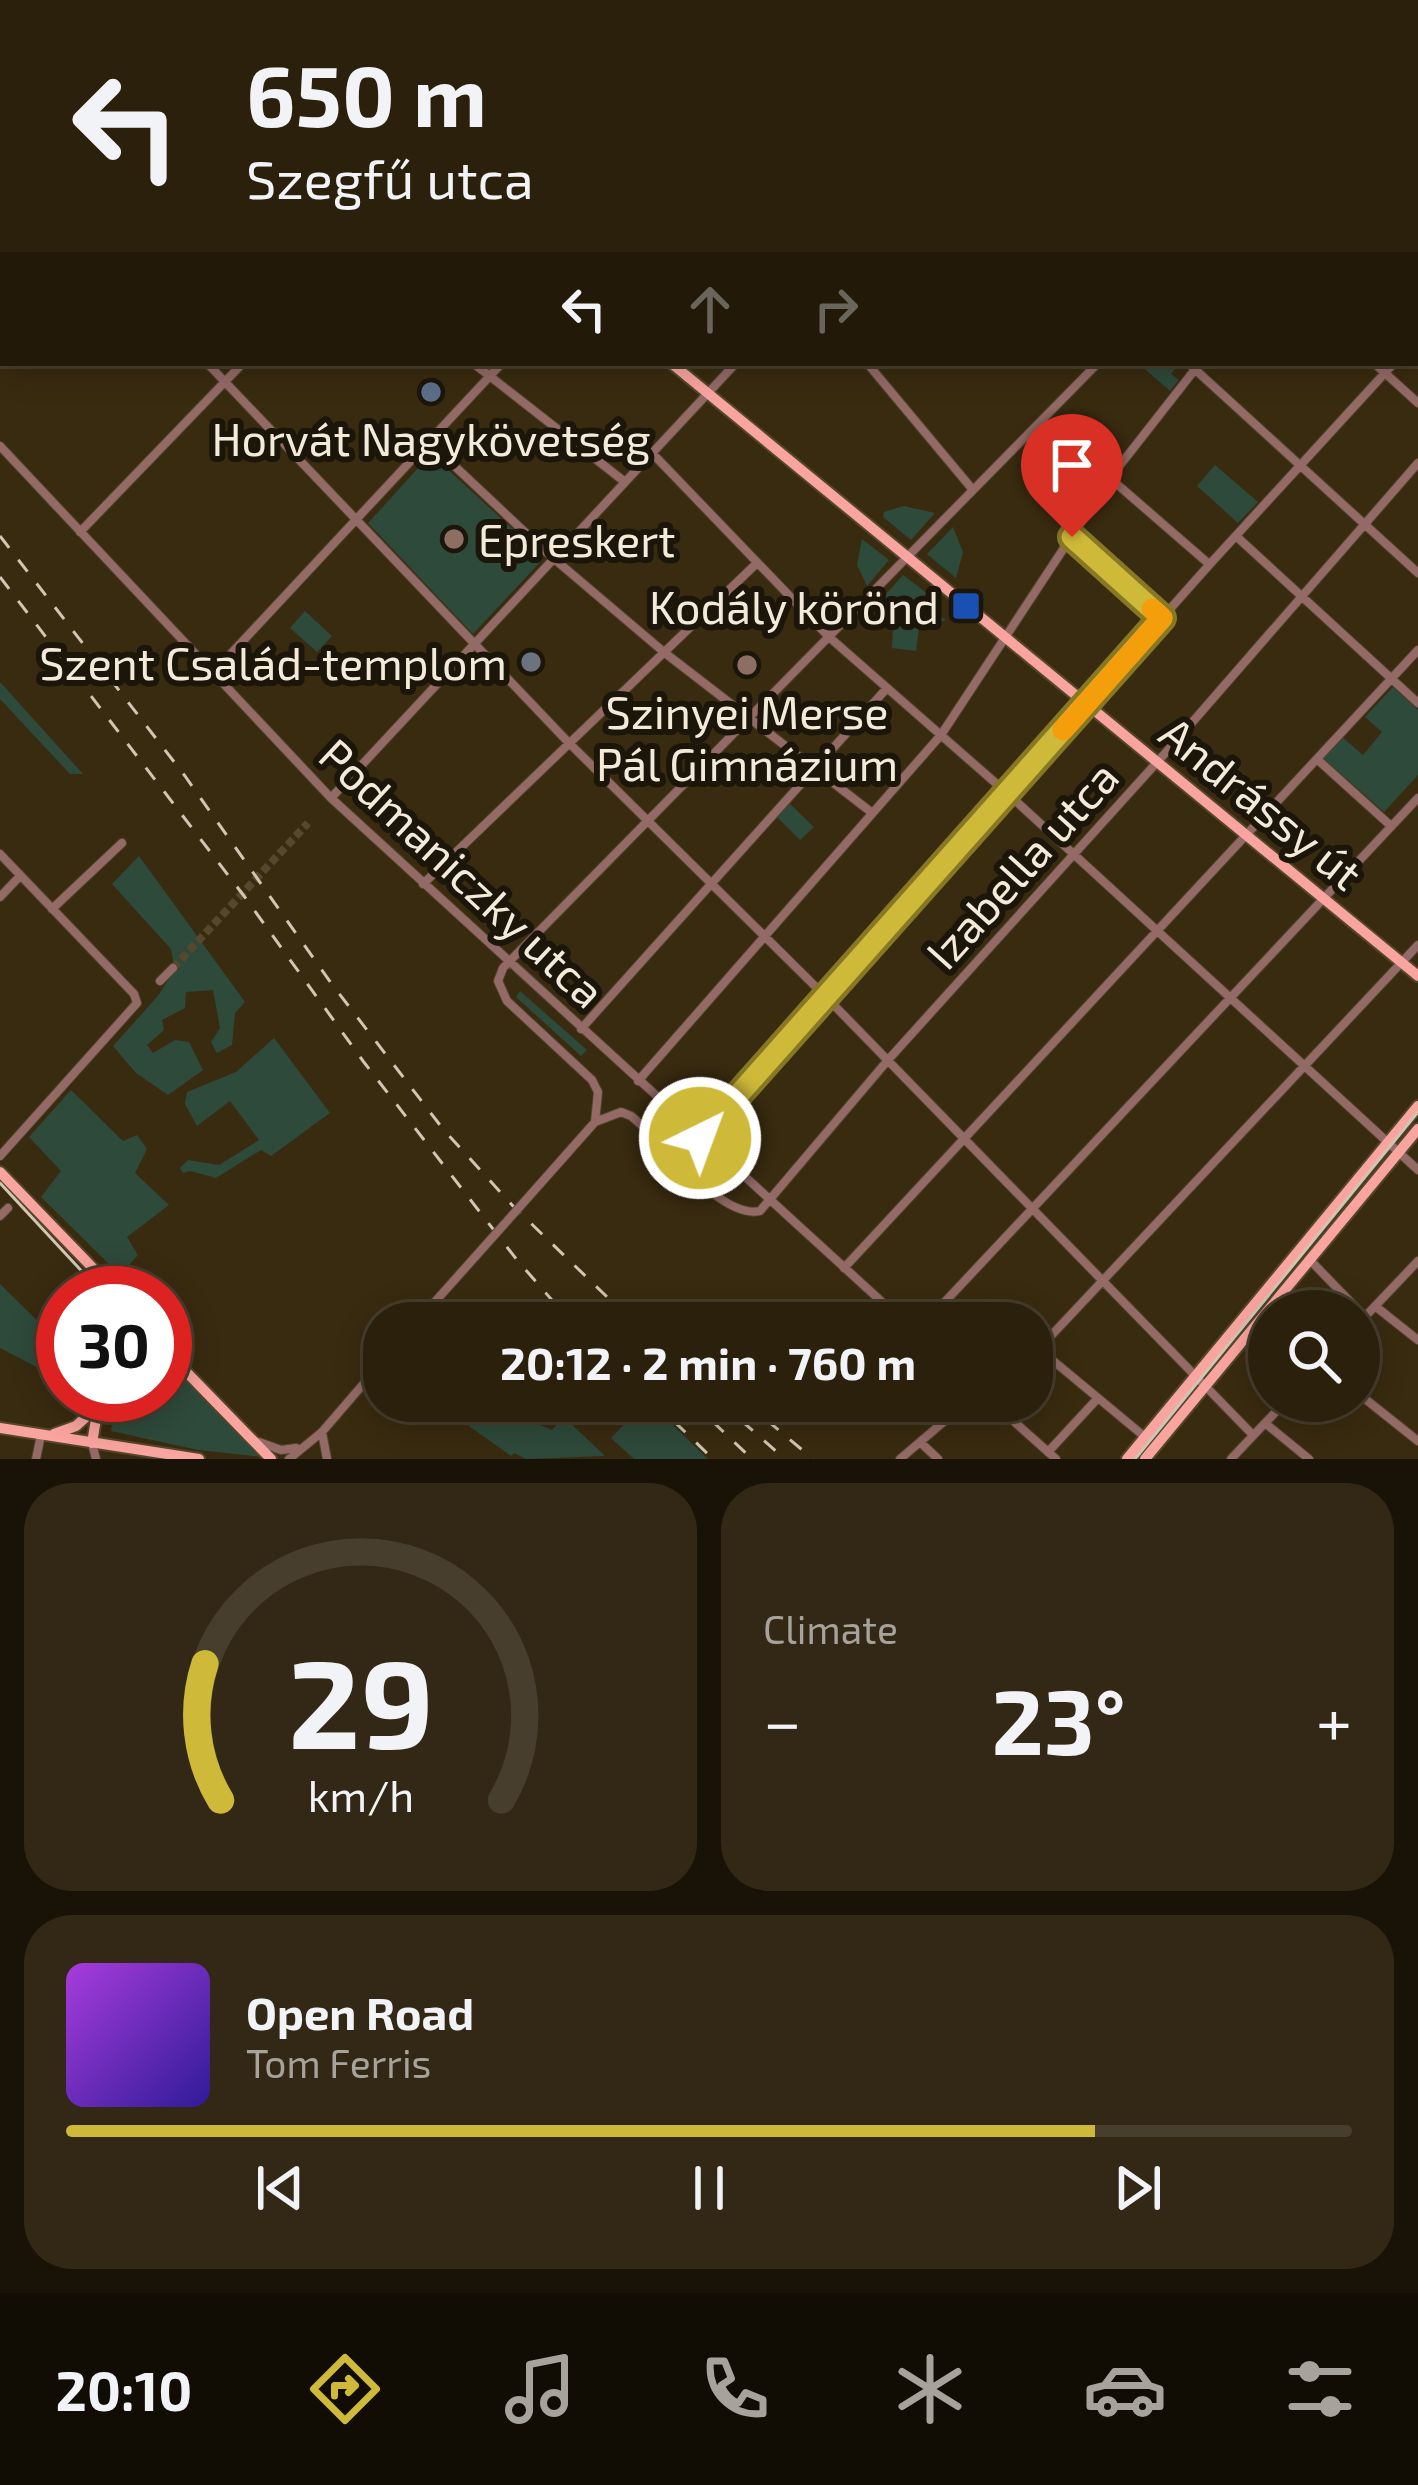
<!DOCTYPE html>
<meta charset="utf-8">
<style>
:root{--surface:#2b200c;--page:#332815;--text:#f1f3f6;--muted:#a6a39d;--line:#473e2d;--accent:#ceb938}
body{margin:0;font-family:"Exo 2",sans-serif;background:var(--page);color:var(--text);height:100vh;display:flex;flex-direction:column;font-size:45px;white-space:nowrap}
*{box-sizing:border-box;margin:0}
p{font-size:39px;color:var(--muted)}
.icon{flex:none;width:66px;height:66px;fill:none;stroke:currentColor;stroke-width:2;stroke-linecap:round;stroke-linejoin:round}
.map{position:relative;height:1459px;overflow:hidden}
.drawer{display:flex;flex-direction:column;gap:24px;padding:24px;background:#181207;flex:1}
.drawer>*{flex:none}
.guide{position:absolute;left:0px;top:0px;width:1419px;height:366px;box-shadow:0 6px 30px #0003,0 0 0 3px var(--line);background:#2b200c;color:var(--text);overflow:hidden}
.tools{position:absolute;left:1248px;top:1290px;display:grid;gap:24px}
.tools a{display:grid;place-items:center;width:132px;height:132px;border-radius:50%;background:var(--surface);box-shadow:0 6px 30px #0003,0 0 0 3px var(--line);font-size:60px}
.speed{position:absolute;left:36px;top:1266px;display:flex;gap:24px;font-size:60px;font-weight:700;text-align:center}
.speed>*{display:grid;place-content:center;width:156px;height:156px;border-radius:50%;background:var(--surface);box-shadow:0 6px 30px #0003,0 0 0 3px var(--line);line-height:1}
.speed .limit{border:18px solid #d22;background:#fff;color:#111}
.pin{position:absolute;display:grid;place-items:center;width:102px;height:102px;color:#fff;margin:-123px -51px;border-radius:50% 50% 50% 0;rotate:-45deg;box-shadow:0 0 12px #0007}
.pin .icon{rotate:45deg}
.me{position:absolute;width:132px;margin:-66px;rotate:42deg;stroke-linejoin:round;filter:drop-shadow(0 0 9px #0008)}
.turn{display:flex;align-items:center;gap:42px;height:252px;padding:0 48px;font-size:54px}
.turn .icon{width:156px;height:156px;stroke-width:2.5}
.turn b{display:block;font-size:84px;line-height:102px}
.lanes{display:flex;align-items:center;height:114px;padding:0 48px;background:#0003;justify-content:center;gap:60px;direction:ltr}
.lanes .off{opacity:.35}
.big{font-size:90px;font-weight:700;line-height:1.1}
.drawer .card{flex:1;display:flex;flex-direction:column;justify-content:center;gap:18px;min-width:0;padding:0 42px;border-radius:48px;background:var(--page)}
.drawer .dial{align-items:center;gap:0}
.dial svg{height:312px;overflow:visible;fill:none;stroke:var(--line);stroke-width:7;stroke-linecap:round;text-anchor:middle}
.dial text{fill:var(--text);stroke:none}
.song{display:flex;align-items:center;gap:36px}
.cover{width:144px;height:144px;border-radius:18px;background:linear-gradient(135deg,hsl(280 70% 55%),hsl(250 70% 35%))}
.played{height:12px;border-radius:6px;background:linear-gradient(90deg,var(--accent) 80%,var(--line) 80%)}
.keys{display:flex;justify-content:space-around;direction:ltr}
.heat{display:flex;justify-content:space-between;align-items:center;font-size:66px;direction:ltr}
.drawer .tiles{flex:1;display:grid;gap:24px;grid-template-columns:1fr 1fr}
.card:last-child{grid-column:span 2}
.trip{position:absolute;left:363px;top:1302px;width:690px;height:120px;border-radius:48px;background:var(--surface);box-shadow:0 6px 30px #0003,0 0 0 3px var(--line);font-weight:700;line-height:120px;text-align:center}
.dock{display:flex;height:192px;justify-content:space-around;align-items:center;background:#110d05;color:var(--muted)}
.dock .icon{width:84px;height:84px}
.dock .selected{color:var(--accent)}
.dock b{font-size:54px;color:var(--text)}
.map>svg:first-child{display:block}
.green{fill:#2e4a3b}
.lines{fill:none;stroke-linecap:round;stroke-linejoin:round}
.minor-tunnel{stroke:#55482e;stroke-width:8;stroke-dasharray:8 4;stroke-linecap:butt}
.minor-casing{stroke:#53462c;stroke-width:10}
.major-casing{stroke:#53462c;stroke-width:14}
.minor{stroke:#946a67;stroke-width:8}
.major{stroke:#faa49f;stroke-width:10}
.tram{stroke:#cfc6b3;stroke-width:3}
.rail{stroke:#cfc6b3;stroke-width:3;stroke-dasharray:15 15;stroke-linecap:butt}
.minor-bridge-casing{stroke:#53462c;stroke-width:10;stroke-linecap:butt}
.minor-bridge{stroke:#946a67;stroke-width:8}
.route-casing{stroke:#867824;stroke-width:30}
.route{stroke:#ceb938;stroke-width:21}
.slow{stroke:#f59e0b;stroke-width:21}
.service-dot{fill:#5c6f8a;stroke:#1b150a;stroke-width:4.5}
.education-dot{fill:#8d6e63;stroke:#1b150a;stroke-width:4.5}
.transit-dot{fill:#1a4fb4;stroke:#1b150a;stroke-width:4.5}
.worship-dot{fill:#6b7280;stroke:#1b150a;stroke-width:4.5}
.labels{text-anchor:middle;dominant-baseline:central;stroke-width:12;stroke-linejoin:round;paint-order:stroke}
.poi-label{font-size:45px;fill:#f3eada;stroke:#1b150a}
.street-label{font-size:45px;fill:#f3eada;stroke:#1b150a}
</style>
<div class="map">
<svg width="1418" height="1459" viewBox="0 0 1418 1459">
<rect width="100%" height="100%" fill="#392b10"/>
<path class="green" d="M0 0 132 3H3L0 305Z
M1138 363H1169L1175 368 1171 374 1179 380 1170 391Z
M431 454 542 556V560L473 634 368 523Z
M1215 465 1258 502 1238 523 1197 486Z
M904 506 935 513 911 540 883 517 884 512Z
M953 527 963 552 956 578 927 554Z
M862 539 889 560 867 586 857 565Z
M903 575 936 600 905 610 880 601Z
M868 609C892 624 913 623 938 615L946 620 919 628 916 651 892 648 893 627 865 612Z
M305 611 332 636 317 652 290 628Z
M0 682 83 774H70L0 699Z
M1393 687 1418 710V775L1384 812 1323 758 1342 737 1363 755 1382 732 1365 717Z
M789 803 814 827 800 840 777 817Z
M139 856 245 1002 235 1013 232 1045 217 1053 211 1042 220 1028 213 990 186 992 185 1008 162 1020 164 1030 147 1045 153 1053 175 1040 189 1042 203 1070 168 1095 136 1073 113 1046 157 997 175 970 171 949 112 884Z
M520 991 587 1050 581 1056 516 997Z
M274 1038 330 1113 271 1156 261 1150 216 1178 190 1171 183 1173 180 1168 188 1160 219 1165 259 1140 230 1101 197 1126 185 1104 187 1092 236 1072Z
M71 1090 123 1141 137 1135 147 1149 135 1173 169 1205 127 1237 138 1255 120 1275 41 1197 61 1171 29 1137Z
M0 1284 63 1346V1357L52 1375 0 1348Z
M165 1361 262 1455V1457L198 1450 111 1431 113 1420 100 1416 106 1395H165Z
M648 1401 708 1459H634L611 1438Z
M503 1410 552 1430 564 1417 605 1456 526 1459 514 1453 511 1456 469 1426 475 1413Z"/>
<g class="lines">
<path class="minor-tunnel" d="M173 968 308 823"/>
<g class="minor-casing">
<path id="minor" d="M416 0 419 3
M565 0 568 3
M862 0 864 3
M877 0 880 3
M891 0 893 3
M1185 0 1188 3
M125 3 127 0
M1145 3 1149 0
M1157 3 1161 0
M1213 3 1217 0
M1288 3 1292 0
M0 41H3
M1416 131 1418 129
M0 136 3 142
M1416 196 1418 198
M1416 339 1418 337
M207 363 568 742 826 997 1253 1435
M473 363 625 482
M867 363 973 490
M1188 363 1418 573
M1374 363 1418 403
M1043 420 1209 564
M429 442 546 552 665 653 871 812
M0 446 331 798 905 1323
M652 453 829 637 1007 793 1418 1170
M80 532 243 363
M1236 536 1418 703
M1072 537 1163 618
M213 673 502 363
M1318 760 1391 826
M331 798 736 363
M0 854 134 994 137 1003 0 1156
M423 884 757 563
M0 897 20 876
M52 909 122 843
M160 981 173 968
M581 1029 887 688
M638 1081 941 735 1110 478 1200 363
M595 1122 621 1112 631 1116C662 1140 721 1220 760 1211L888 1060 1169 749 1418 463
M700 1137 1210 564 1394 363
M540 1184 595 1122 598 1092 592 1080 507 1001 498 981 503 968 1098 363
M0 1216 8 1208
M1309 1259 1365 1317
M844 1268 1418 650
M1375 1306 1418 1340
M416 1323 483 1248
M925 1323 1418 798
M1359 1323 1418 1261
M1039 1349 1145 1437
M1032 1356 1418 945
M1359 1394 1418 1441
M991 1401 1056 1459
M1265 1423 1309 1459
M322 1432 327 1459
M259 1442 281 1450 296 1448
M920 1442 938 1459
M92 1443 96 1459
M1048 1452 1098 1398
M36 1459 41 1435
M289 1459 322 1432 384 1360
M900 1459 968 1401
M1231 1459 1286 1401"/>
</g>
<g class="major-casing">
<path id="major" d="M332 3 333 0
M345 3 348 0
M0 328 3 325
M671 363 1418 976
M0 1172 117 1293
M165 1350 271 1459
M0 1428 199 1459
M54 1434 76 1426 96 1408
M92 1443 100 1395
M1127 1459 1418 1106
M1145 1459 1418 1129"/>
</g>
<use href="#minor" class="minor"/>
<use href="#major" class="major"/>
<path class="tram" d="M0 1183 102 1293
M83 1401 85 1395
M1135 1459 1418 1112"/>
<path class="rail" d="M0 536 185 776 331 983 443 1129 513 1206 634 1323
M0 577 244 896 363 1061 517 1260 572 1323
M653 1401 713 1459
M691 1401 752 1459
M719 1401 785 1459
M744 1401 813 1459"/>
<g class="minor-bridge-casing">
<path id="minor-bridge" d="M483 1248 540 1184"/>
</g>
<use href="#minor-bridge" class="minor-bridge"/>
</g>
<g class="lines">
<g class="route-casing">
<path id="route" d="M700 1138 1162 618 1072 537"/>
</g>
<use href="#route" class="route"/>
<path class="slow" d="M1063 730 1162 618 1152 609"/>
</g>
<circle class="service-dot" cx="431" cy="392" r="12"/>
<g class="education-dot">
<circle cx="454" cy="539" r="12"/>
<circle cx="747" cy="665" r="12"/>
</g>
<rect class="transit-dot" x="951" y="591" width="30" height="30" rx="6"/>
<circle class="worship-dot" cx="531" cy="662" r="12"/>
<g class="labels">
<g class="poi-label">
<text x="431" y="438">Horvát Nagykövetség</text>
<text x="478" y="539" text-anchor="start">Epreskert</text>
<text x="939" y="606" text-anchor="end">Kodály körönd</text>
<text x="507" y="662" text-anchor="end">Szent Család-templom</text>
<text x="747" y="711">Szinyei Merse<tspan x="747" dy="52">Pál Gimnázium</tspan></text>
</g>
<g class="street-label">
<text transform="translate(1262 802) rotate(39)">Andrássy út</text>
<text transform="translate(1021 864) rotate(-48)">Izabella utca</text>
<text transform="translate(463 872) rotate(43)">Podmaniczky utca</text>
</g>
</g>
</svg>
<div class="tools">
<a><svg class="icon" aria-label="search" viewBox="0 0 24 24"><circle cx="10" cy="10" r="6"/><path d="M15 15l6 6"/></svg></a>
</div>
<div class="speed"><div class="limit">30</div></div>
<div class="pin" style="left:1072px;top:537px;background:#d93025"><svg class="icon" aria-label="arrive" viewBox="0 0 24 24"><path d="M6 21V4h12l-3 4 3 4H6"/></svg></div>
<svg class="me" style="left:700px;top:1138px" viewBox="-20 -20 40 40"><circle r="17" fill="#ceb938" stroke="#fff" stroke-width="3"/><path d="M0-11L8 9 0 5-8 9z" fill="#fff"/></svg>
<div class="trip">20:12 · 2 min · 760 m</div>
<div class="guide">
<div class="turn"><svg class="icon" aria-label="left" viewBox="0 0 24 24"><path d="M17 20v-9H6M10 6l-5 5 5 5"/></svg><div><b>650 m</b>Szegfű utca</div></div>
<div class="lanes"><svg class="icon" aria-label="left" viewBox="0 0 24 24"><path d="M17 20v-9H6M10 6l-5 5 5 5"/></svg><svg class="icon off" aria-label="ahead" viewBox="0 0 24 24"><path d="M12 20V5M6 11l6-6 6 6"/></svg><svg class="icon off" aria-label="right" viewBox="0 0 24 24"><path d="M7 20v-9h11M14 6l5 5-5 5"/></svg></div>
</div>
</div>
<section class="drawer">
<div class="tiles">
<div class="card dial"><svg viewBox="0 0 100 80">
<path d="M14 69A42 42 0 1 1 86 69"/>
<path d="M14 69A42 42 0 0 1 10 34" stroke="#ceb938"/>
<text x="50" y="56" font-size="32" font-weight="700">29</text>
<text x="50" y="72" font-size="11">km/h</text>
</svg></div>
<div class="card"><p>Climate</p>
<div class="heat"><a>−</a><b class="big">23°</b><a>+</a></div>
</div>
<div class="card">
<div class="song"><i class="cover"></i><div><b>Open Road</b><p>Tom Ferris</p></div></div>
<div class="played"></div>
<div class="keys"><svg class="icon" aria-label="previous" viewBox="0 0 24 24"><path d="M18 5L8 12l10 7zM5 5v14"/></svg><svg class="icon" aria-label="pause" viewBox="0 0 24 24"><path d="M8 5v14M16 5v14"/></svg><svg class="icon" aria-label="next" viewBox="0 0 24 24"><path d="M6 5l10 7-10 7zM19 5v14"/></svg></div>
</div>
</div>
</section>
<nav class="dock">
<b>20:10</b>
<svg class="icon selected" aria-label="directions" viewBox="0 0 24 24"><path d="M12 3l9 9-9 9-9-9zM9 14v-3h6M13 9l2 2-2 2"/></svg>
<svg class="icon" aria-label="music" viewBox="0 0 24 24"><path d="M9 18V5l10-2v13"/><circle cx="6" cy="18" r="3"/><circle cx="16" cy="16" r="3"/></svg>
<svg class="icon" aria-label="phone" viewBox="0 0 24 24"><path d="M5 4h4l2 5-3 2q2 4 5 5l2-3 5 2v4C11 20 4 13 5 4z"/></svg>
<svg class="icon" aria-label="climate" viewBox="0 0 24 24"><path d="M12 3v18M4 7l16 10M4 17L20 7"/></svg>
<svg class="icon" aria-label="car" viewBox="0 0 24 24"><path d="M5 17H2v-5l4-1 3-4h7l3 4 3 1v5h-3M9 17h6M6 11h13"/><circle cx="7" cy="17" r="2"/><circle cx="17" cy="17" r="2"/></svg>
<svg class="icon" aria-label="filters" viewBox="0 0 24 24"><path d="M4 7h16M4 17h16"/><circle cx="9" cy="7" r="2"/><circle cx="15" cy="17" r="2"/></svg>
</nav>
